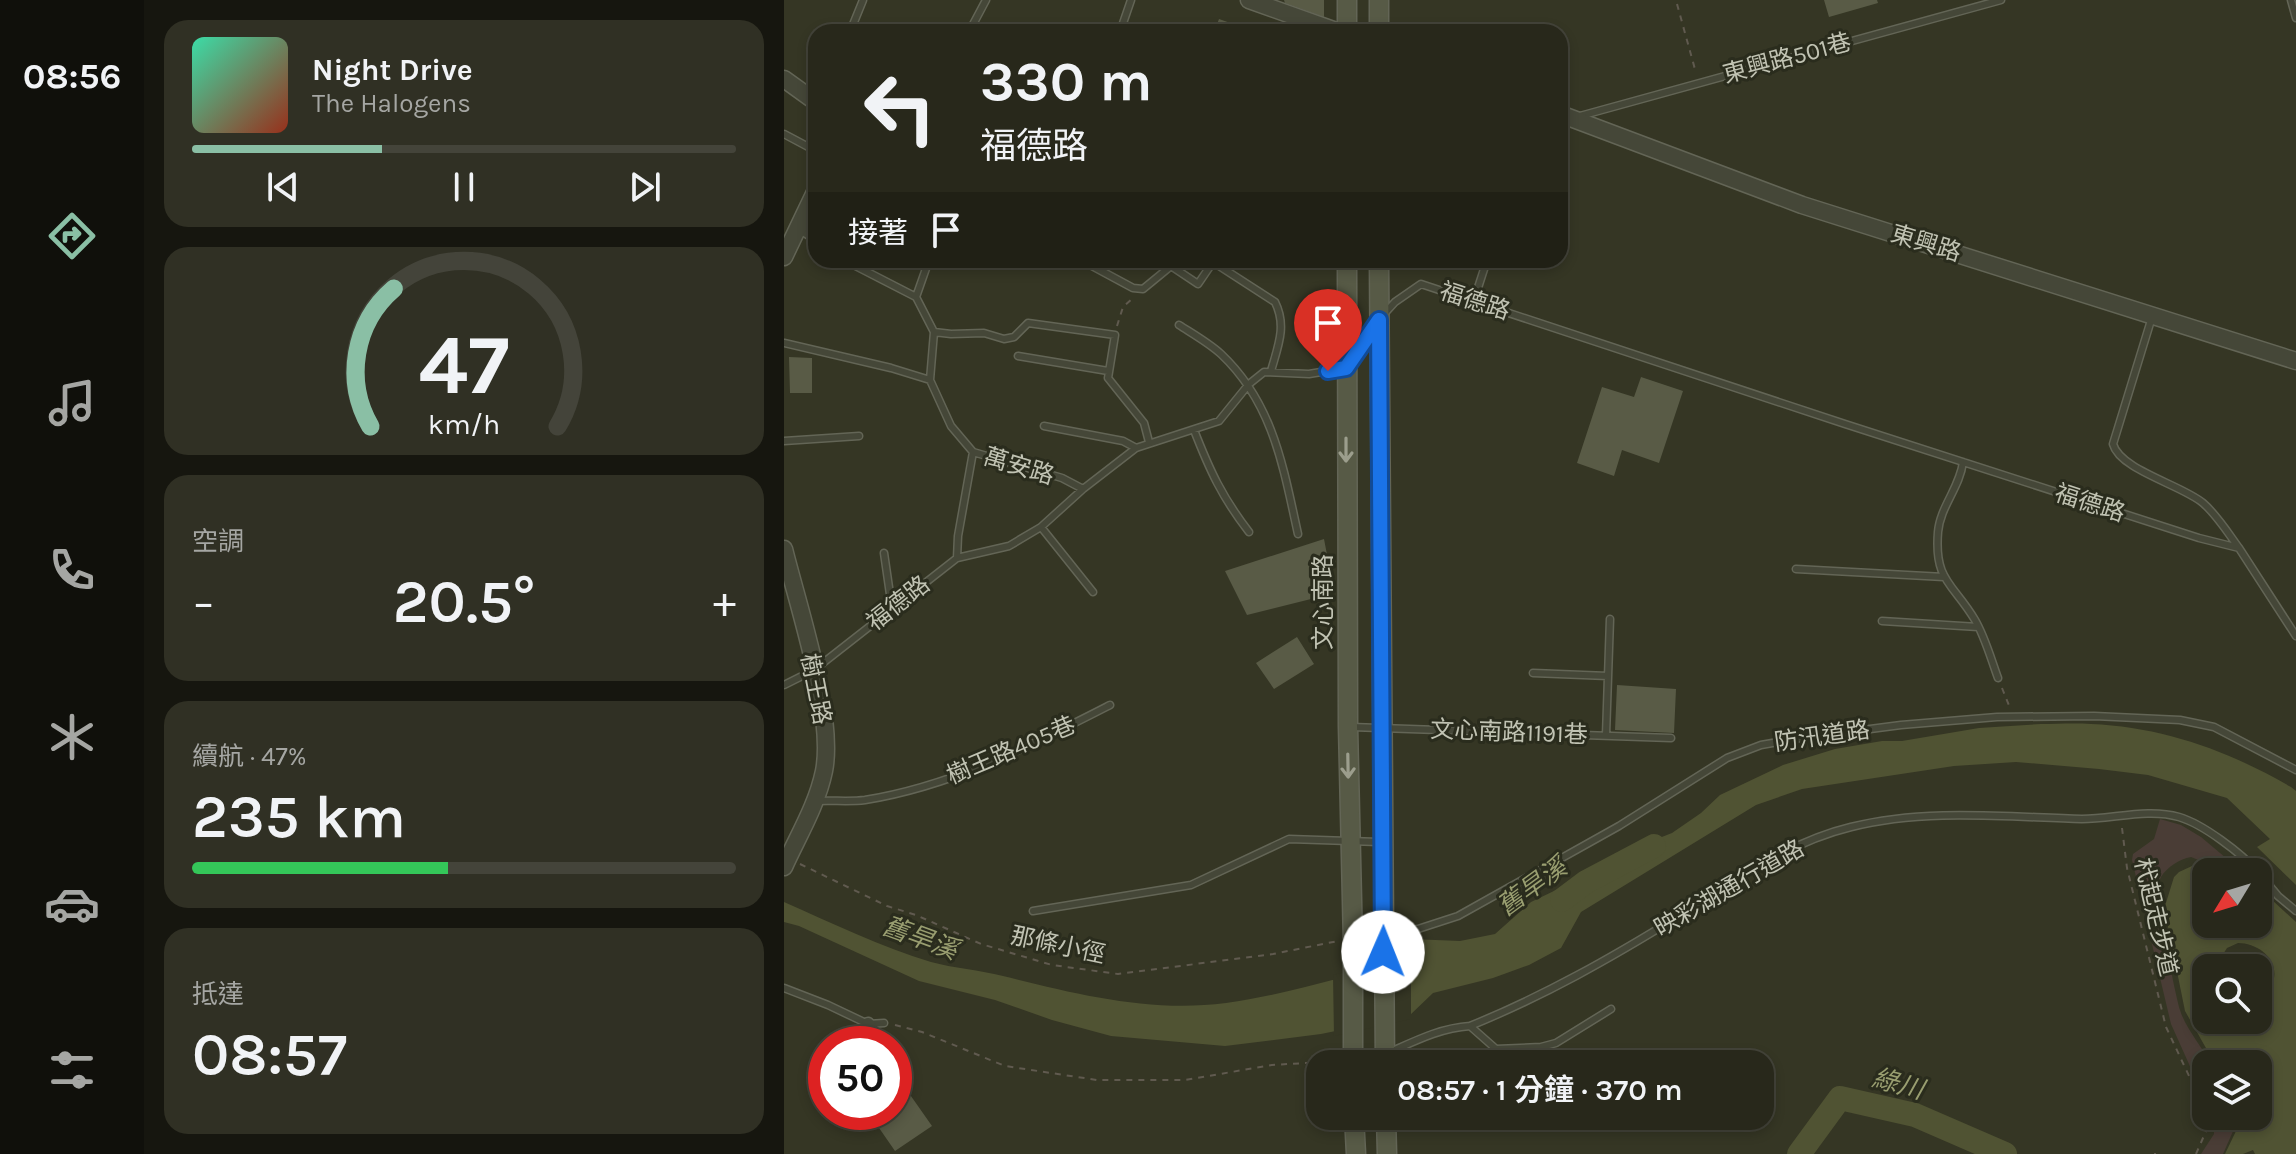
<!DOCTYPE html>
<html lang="zh-TW">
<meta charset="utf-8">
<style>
:root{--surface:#28281b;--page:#303024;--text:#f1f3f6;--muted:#a5a6a3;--line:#44443a;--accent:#8abfa5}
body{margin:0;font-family:Karla,"Noto Sans TC",sans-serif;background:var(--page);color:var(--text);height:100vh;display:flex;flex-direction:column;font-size:30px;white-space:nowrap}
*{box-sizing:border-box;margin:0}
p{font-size:26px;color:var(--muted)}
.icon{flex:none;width:44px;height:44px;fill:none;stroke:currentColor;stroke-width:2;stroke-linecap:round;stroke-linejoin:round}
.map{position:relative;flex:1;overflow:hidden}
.panel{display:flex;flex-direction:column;gap:20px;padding:20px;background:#16160f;width:640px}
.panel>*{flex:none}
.banner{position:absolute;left:24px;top:24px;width:760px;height:244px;border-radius:24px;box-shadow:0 4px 12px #0003,0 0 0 2px var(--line);background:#28281b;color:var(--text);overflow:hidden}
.needle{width:52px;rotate:232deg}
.fabs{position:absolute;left:1408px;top:858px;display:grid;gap:16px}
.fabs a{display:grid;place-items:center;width:80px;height:80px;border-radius:16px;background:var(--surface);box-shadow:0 4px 12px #0003,0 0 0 2px var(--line);font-size:40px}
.speed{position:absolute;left:24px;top:1026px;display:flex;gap:16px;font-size:40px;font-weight:700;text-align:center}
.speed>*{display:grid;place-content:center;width:104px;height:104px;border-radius:50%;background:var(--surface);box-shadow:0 4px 12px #0003,0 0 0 2px var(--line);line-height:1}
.speed .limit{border:12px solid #d22;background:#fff;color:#111}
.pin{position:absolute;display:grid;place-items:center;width:68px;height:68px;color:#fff;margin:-82px -34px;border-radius:50% 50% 50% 0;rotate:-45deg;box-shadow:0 0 8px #0007}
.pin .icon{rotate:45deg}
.me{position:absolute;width:88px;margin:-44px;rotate:1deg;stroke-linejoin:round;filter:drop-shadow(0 0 6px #0008)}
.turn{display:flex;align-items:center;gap:28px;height:168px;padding:0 40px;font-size:36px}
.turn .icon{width:104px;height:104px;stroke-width:2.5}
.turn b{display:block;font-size:56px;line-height:68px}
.then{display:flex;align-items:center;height:76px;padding:0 40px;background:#0003;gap:16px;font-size:30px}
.big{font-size:60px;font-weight:600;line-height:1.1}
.panel .card{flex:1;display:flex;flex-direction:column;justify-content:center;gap:12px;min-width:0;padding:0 28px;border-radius:24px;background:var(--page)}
.panel .dial{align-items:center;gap:0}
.dial svg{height:208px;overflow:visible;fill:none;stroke:var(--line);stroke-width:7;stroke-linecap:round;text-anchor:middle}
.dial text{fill:var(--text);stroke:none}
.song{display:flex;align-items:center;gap:24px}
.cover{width:96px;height:96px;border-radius:12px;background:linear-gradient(135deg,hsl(160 70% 55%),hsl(10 70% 35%))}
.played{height:8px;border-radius:4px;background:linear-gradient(90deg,var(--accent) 35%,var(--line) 35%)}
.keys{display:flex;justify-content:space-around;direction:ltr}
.heat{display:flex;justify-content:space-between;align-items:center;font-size:44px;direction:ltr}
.charge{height:12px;border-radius:6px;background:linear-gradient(90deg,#34c759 47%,var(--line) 0)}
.trip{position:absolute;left:522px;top:1050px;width:468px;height:80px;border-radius:24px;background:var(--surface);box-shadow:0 4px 12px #0003,0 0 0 2px var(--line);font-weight:600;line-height:80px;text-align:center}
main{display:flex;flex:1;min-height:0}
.tab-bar{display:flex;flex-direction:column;width:144px;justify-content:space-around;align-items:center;background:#10100b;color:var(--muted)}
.tab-bar .icon{width:56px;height:56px}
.tab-bar .selected{color:var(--accent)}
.tab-bar b{font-size:36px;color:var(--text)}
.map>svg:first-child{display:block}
.green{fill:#4a3d36}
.water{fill:#505333;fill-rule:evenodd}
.pier{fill:#353624}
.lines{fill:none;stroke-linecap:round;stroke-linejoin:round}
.river{stroke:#505333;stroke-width:24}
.building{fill:#595b46}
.service-casing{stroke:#636556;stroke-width:9}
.minor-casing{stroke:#636556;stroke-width:15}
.tertiary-casing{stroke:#636556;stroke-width:19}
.secondary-casing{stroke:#636556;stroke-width:21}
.path{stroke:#605a4f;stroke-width:2;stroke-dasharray:6 6;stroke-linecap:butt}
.service{stroke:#454738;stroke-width:6}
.minor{stroke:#454738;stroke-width:12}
.tertiary{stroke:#454738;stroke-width:16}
.secondary{stroke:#575a46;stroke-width:18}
.oneway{stroke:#9c9e8d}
.route-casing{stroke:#114b97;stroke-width:20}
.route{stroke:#1a73e8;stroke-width:14}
.labels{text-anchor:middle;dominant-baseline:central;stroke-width:6;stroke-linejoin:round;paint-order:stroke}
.street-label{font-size:24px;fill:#c1c3b3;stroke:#2a2c1d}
.water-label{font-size:26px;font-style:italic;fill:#999e70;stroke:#2a2c1d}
</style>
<main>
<nav class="tab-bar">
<b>08:56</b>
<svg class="icon selected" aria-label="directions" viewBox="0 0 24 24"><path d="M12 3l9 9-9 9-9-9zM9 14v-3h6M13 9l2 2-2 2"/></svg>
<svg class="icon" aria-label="music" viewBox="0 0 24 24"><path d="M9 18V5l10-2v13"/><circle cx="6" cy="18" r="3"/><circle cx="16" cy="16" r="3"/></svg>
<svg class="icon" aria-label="phone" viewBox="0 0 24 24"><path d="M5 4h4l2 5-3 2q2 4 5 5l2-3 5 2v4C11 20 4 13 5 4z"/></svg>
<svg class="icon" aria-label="climate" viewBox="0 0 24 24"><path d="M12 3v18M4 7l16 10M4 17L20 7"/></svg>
<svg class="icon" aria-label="car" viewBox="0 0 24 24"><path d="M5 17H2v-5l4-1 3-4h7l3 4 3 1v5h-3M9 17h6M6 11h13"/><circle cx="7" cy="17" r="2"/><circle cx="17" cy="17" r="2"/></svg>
<svg class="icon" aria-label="filters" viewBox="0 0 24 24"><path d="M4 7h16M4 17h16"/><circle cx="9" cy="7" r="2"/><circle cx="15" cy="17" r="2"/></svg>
</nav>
<section class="panel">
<div class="card">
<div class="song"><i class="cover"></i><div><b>Night Drive</b><p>The Halogens</p></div></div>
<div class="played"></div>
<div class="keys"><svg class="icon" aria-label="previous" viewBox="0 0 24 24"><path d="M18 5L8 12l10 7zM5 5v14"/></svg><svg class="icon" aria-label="pause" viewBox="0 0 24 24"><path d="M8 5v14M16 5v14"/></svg><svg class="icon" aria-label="next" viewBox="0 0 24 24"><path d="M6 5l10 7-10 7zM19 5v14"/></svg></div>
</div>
<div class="card dial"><svg viewBox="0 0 100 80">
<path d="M14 69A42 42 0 1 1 86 69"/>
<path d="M14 69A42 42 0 0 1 23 16" stroke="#8abfa5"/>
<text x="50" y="56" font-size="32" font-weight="700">47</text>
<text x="50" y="72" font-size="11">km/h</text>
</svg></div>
<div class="card"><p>空調</p>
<div class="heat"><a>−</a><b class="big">20.5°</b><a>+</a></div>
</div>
<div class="card"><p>續航 · 47%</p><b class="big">235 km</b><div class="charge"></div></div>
<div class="card"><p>抵達</p><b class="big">08:57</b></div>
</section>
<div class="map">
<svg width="1512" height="1154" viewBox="0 0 1512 1154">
<rect width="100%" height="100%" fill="#353624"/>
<path class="green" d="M1376 819 1397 825 1417 837 1455 869 1452 872H1444L1407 857C1396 859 1383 867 1377 877 1369 889 1391 992 1396 1010 1401 1027 1418 1047 1427 1064H1422V1102L1387 1024 1348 860 1349 854 1370 839Z
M1430 1116H1449L1450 1129 1439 1154H1417L1430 1134Z"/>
<path class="water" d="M1257 724C1273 724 1290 723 1307 724 1379 727 1445 751 1507 787L1512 791V885L1473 847 1486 839 1443 798 1364 775 1315 769 1232 762 1170 766 1018 789 972 805 797 912 777 948 745 965 709 978 649 993 625 1016 537 1034 441 1046 327 1036 268 1020 211 1000 135 981 15 926 0 922V902C48 923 97 947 147 962 169 968 196 970 219 976 292 994 366 1013 442 1003 505 994 565 975 626 959L627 939 676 941 711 934 747 902 772 890 826 873 865 842 888 833 917 813 936 795 999 765 1051 749 1098 741H1118L1195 728Z
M1408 866 1432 872H1422V924H1474V887L1512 922V1154H1471L1469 1150 1459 1154H1441L1452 1131 1451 1116H1474V1064H1431L1401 1011 1382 917 1381 906 1390 877 1395 872ZM1454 943C1475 943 1498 961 1488 985 1481 998 1474 1004 1474 1020H1467L1456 1029 1446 1026 1443 1020H1422V968H1430L1443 948Z"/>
<path class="pier" d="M627 937V1019L550 1036 549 975 623 955V938Z"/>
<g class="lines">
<path class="river" d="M778 900 802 882 870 846
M1015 1154 1056 1098 1131 1115 1221 1154"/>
</g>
<path class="building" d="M500 0H540V17L501 3Z
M1040 0H1093L1094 3 1045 17Z
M435 19 472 32H430Z
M5 357 28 358V393H6Z
M857 377 899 391 875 463 838 450 830 476 793 463 818 387 850 397Z
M540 539 545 565 543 595 463 615 441 571Z
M513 637 530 664 490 689 472 663Z
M833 685 892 689 890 733 831 730Z
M115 1079 148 1126 111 1151 84 1112H110V1082Z"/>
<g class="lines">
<g class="service-casing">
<path id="service" d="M1507 0 1512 18
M66 32 79 0
M185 32 202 0
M336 32 347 0
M796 116 1217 0
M0 134 32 151
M15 229 32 241
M60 260 132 297
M145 260 132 297 150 332 146 380 167 426 189 452 278 478 299 489
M297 260 349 288 359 289 387 266 414 284 429 262 491 302C503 326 494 346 487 371
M690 300 703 260
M600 314 611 302 637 284 1061 424 1415 538 1455 548 1512 636
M1368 317 1329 444C1336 470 1398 485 1419 503 1433 515 1444 533 1455 548
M395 325C409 334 425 343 437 354 489 403 499 466 514 534
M150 332 167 334 200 333 220 339 230 337 244 323 331 335 324 378 360 423 365 442
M0 343 107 368 146 380
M234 356 324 371
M568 360 591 326
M260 426 339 441 352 448
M410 430C426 471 438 497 465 532
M0 441 75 436
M1179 462C1176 487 1156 507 1154 532 1150 581 1169 583 1191 620 1201 637 1207 659 1214 678
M257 527 309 592
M100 553 108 608
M173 558 174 536 189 452
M1012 569 1160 577
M1098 621 1194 627
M749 673 824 676
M0 685 30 670 173 558 225 546 257 527 299 489 352 448 435 421 465 384 480 372 525 374 561 368
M567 727 887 738
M822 735 826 619
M32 801C48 800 66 802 81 800 169 786 248 745 326 705
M1474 872 1494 896 1512 911
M249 911 407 885 505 839 595 842
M601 935 634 929 674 916 835 826 943 758 977 745 1017 738 1117 725 1213 717 1310 716 1396 720 1430 727 1512 770
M0 988 44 1005 84 1024 100 1023
M686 1026C760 996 827 958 895 916 949 882 1004 842 1067 827 1141 808 1222 817 1298 819 1329 819 1364 808 1395 817 1419 824 1457 853 1474 872
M604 1053C631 1041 656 1028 686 1026L712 1049 757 1047 772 1043 827 1009"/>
</g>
<g class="minor-casing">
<path id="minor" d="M84 1024 99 1044"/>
</g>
<g class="tertiary-casing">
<path id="tertiary" d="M465 0 555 32
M0 79 32 102
M776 114 1018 205 1512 361
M0 257 32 190
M0 549C14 606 51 716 40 771 33 805 14 836 0 867"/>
</g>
<g class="secondary-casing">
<path id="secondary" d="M563 0V32
M595 32V0
M563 260 564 726 569 944V1064
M595 260 601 1064
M570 1116 572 1154
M602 1116 603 1154"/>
</g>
<path class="path" d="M893 4 912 73
M333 326 339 307 349 298
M1218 688 1226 708
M1338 828 1343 868 1382 1027 1422 1112
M16 864 103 906 132 915 197 944 268 965 334 974 489 954 554 941
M111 1025 138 1032 221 1066 313 1080H401L488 1065 555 1061
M1370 1154H1372
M1412 1154 1426 1122 1424 1116"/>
<use href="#service" class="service"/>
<use href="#minor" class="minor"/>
<use href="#tertiary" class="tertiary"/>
<use href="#secondary" class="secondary"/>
</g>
<defs><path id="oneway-shaft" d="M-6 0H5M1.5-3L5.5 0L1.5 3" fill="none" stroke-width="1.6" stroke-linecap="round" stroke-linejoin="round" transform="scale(2)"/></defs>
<g class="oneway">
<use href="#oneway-shaft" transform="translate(562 450) rotate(90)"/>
<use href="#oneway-shaft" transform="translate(564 766) rotate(89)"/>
</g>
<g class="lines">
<g class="route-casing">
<path id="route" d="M544 371 562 368 595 320 599 952"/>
</g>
<use href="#route" class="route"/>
</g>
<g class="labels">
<g class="street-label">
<text transform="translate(1003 58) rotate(-15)">東興路501巷</text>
<text transform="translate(1142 243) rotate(17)">東興路</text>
<text transform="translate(691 301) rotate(18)">福德路</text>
<text transform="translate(235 466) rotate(17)">萬安路</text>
<text transform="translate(1306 503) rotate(18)">福德路</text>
<text transform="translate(539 602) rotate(-90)">文心南路</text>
<text transform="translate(114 603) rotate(-38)">福德路</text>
<text transform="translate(32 689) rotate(79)">樹王路</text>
<text transform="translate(725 732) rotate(2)">文心南路1191巷</text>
<text transform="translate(1038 736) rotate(-8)">防汛道路</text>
<text transform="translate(227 750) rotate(-23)">樹王路405巷</text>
<text transform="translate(945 888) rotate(-30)">映彩湖通行道路</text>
<text transform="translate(1372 917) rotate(77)">杙起走步道</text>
<text transform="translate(274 945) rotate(12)">那條小徑</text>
</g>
<g class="water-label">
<text transform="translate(748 887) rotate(-36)">舊旱溪</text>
<text transform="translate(136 938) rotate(20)">舊旱溪</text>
<text transform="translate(1114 1084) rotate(15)">綠川</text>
</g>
</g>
</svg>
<div class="fabs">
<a><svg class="needle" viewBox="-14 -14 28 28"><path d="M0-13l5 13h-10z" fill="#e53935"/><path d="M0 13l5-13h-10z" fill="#a5a6a3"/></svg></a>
<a><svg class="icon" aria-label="search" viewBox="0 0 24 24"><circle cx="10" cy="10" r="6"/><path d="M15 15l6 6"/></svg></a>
<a><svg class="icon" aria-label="layers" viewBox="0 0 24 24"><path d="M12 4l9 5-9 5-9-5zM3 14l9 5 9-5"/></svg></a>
</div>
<div class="speed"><div class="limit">50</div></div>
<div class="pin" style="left:544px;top:371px;background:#d93025"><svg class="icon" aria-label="arrive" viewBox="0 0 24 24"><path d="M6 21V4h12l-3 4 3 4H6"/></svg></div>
<svg class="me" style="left:599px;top:952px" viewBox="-20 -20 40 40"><circle r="19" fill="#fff"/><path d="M0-13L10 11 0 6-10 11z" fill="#1a73e8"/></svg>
<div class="trip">08:57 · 1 分鐘 · 370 m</div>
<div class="banner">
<div class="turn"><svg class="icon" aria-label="left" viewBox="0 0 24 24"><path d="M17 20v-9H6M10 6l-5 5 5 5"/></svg><div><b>330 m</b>福德路</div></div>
<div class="then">接著<svg class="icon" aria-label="arrive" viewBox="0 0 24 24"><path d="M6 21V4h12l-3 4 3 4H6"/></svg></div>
</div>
</div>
</main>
